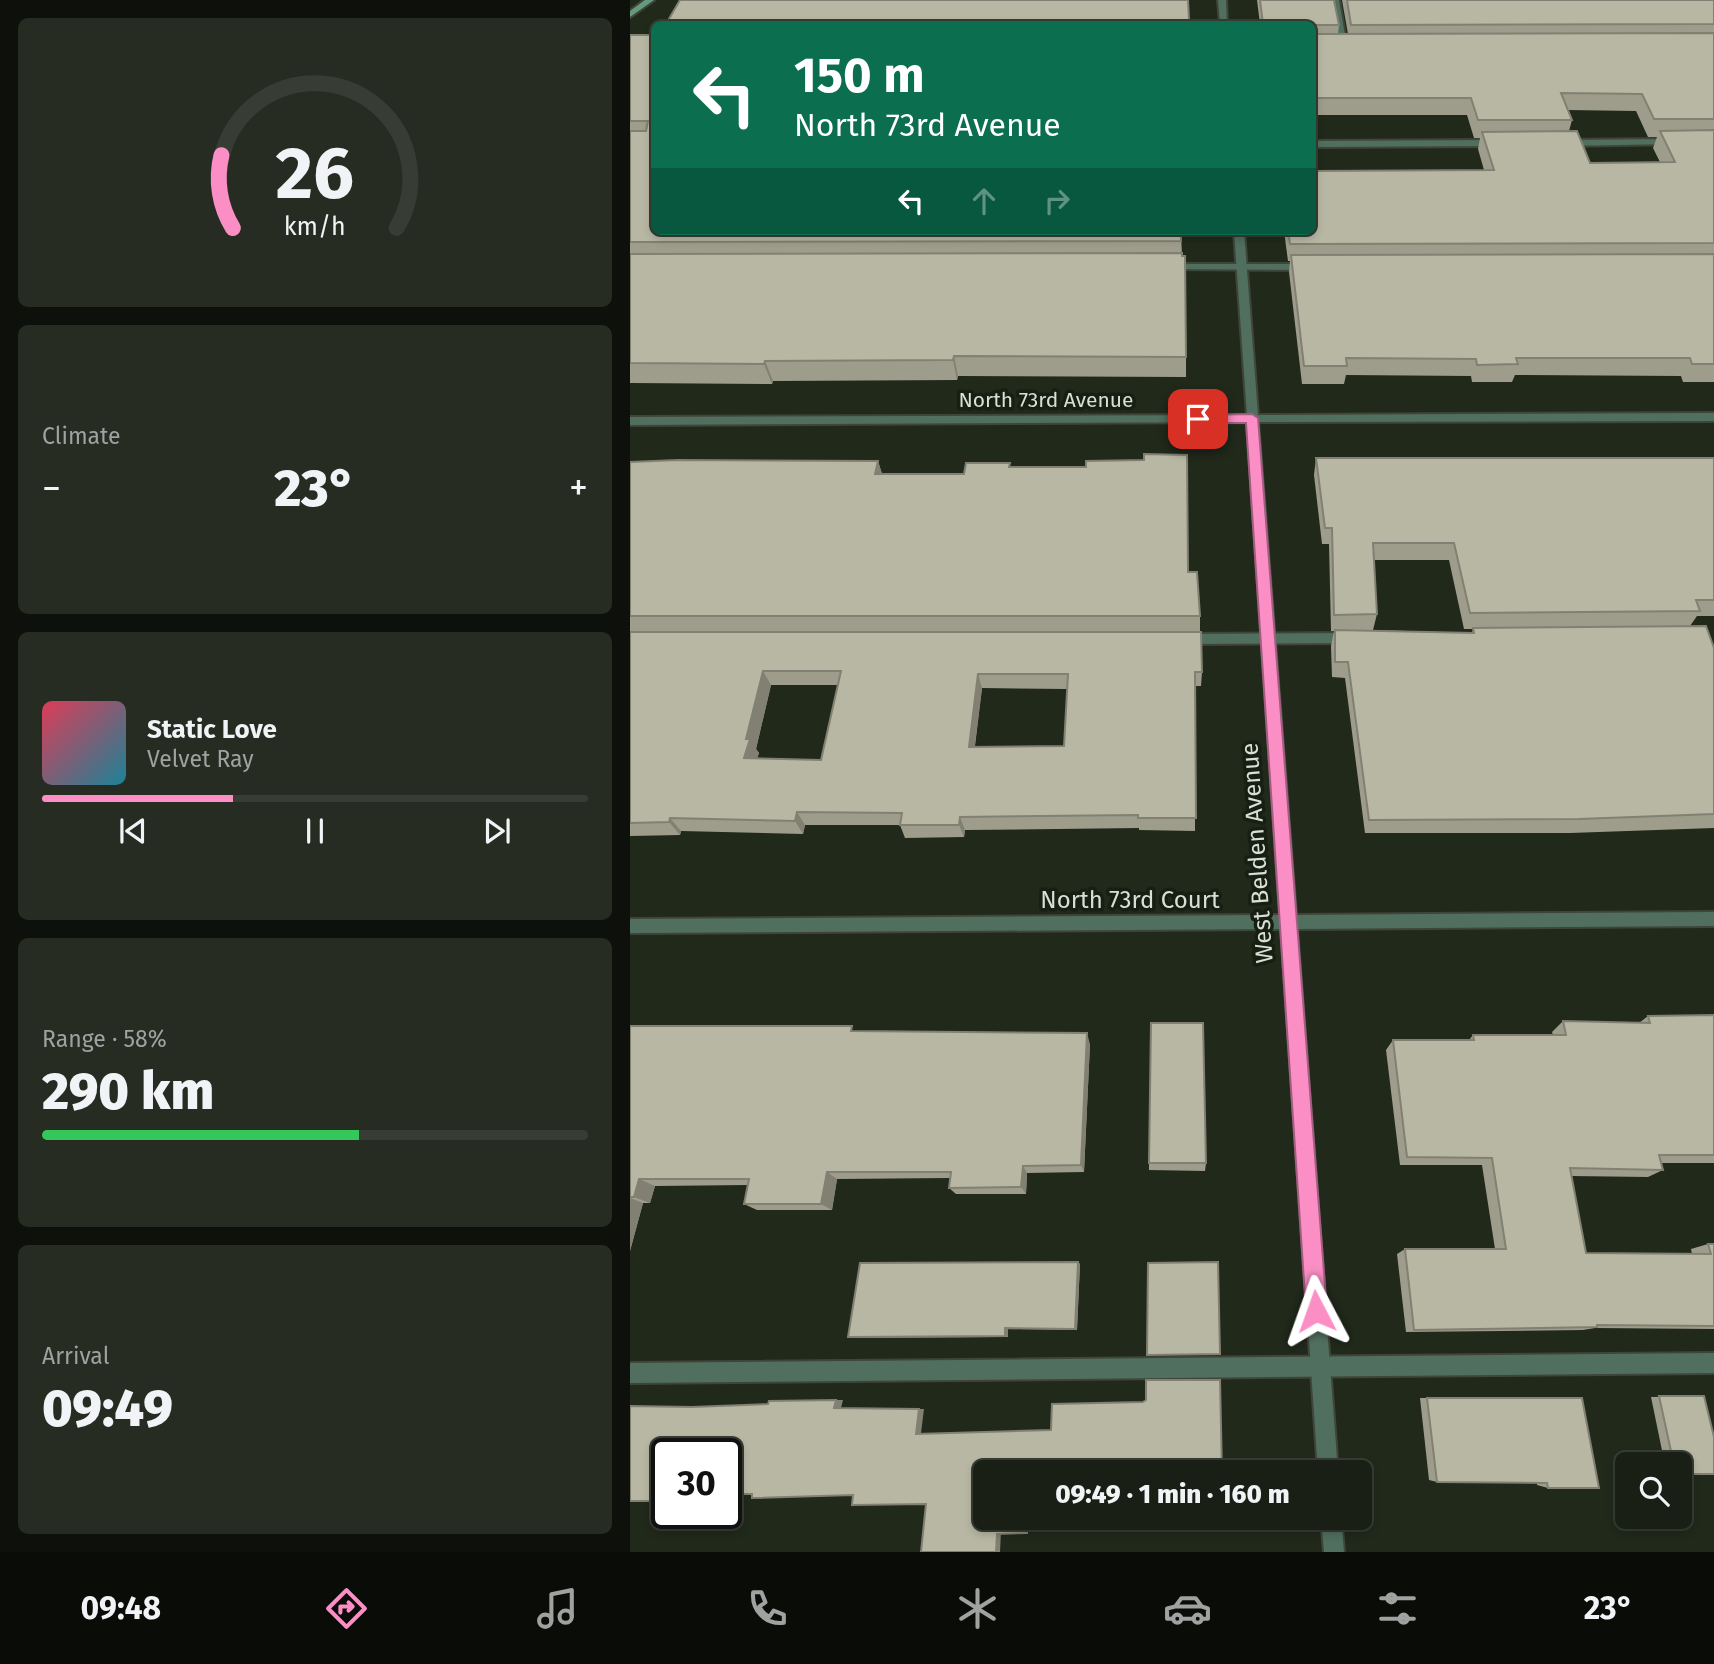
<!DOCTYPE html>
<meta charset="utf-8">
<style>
:root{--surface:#191f14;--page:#262c22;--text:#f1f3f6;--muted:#9fa2a0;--line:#373d34;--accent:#fb8fc5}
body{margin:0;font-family:"Fira Sans",sans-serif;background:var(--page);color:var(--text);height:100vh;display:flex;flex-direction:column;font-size:26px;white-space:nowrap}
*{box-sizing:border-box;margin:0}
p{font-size:23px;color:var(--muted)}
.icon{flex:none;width:38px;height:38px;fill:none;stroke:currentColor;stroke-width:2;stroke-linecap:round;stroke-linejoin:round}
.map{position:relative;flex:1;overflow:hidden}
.details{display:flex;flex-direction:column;gap:18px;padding:18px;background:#0e110b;width:630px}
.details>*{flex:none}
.banner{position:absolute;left:21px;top:21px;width:665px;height:214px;border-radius:10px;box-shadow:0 4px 10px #0003,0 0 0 2px var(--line);background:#0b6e4f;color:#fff;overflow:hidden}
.tools{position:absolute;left:985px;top:1452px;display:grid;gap:14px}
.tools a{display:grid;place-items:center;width:77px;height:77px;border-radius:10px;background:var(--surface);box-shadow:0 4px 10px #0003,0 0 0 2px var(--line);font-size:35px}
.speed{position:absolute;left:21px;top:1438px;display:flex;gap:14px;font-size:35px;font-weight:700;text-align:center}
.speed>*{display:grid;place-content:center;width:91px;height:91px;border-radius:50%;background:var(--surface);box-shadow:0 4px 10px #0003,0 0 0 2px var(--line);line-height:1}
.speed .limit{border:4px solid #111;border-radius:10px;background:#fff;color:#111}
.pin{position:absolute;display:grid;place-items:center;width:60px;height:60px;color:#fff;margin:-30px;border-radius:14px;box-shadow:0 4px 10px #0006}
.me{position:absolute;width:77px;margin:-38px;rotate:356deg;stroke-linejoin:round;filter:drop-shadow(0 0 5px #0008)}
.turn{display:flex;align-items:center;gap:24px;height:147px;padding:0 28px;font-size:32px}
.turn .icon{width:91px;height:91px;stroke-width:2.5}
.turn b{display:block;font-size:49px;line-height:60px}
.lanes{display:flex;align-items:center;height:66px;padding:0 28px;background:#0003;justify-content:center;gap:35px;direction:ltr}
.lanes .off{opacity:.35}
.big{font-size:52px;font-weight:800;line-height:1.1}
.details .tile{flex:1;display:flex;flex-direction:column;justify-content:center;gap:10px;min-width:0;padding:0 24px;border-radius:10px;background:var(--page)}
.details .dial{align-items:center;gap:0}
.dial svg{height:182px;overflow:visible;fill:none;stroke:var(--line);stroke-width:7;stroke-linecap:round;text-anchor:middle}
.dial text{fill:var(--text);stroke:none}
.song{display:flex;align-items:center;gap:21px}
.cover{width:84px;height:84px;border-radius:10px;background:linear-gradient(135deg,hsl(350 70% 55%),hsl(190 70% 35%))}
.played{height:7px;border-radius:4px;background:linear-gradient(90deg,var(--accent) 35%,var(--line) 35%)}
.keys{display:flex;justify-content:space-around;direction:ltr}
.heat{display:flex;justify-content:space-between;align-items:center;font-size:38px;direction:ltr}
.charge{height:10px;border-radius:5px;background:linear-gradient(90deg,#34c759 58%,var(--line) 0)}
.trip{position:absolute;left:343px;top:1460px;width:399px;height:70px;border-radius:10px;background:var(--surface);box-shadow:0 4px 10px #0003,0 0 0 2px var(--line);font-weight:800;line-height:70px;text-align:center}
.dock{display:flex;height:112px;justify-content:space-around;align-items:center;background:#0a0c08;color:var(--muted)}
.dock .icon{width:49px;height:49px}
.dock .on{color:var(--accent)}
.dock b{font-size:32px;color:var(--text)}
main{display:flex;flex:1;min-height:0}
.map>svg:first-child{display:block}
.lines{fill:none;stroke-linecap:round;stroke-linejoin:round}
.lane-casing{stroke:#3f4639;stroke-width:4}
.street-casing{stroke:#3f4639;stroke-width:4}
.secondary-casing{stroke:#3f4639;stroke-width:4}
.lane{fill:#506f5f;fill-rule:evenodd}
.street{fill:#506f5f;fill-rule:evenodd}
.secondary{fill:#65997f;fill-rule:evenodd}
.wall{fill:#9e9d8c;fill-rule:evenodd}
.shaded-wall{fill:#818072}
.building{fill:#b8b7a3;stroke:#818072;stroke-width:2;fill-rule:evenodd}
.route{fill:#fb8fc5;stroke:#a35d80;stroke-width:2}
.labels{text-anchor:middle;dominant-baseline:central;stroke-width:7;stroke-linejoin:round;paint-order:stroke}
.far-street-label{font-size:21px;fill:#dadfd6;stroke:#171f12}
.street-label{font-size:24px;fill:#dadfd6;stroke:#171f12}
</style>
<main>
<section class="details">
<div class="tile dial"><svg viewBox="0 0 100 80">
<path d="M14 69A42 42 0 1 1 86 69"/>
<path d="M14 69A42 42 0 0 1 9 37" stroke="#fb8fc5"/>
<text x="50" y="56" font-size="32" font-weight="700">26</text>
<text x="50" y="72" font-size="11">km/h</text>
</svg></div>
<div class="tile"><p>Climate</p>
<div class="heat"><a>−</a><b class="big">23°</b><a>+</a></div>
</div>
<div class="tile">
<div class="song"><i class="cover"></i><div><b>Static Love</b><p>Velvet Ray</p></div></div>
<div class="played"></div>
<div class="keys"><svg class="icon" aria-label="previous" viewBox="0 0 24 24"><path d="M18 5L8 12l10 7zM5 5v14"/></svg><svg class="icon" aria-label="pause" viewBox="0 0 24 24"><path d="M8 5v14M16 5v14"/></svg><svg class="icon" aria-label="next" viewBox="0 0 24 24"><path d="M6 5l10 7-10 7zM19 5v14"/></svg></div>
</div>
<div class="tile"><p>Range · 58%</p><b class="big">290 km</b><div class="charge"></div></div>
<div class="tile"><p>Arrival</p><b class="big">09:49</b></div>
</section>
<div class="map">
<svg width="1084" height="1552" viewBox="0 0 1084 1552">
<rect width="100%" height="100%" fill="#21291b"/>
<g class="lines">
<g class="lane-casing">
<path id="lane" d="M701 0H709L717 48 710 46Z
M537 264H678L683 267 678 270 534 269V265Z
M722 633 728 638 722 643 553 644 547 639 553 634Z
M1084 1353V1373L0 1383V1363Z"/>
</g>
<g class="street-casing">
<path id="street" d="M588 0H596L597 24H590Z
M1042 139 1046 142 1045 144 932 146 928 143 932 140Z
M682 141 867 140 871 143 867 146 682 147Z
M604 231H614L628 415 1084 413V421L628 422 666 915 1084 912V926L667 929 708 1472H688L651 929 0 933V919L650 915 617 422 0 425V417L617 415Z
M691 1517H711L714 1552H694Z"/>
</g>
<g class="secondary-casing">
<path id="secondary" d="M15 0H24L0 17V11Z"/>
</g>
<use href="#lane" class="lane"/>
<use href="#street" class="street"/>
<use href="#secondary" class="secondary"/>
</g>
<path class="wall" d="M558 0 559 24H36Z
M627 0H704L709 25 708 34H718L712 0H1084V382H1053L1051 376 885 375 882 382H842L841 376 716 375 714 384H672L659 272 660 261H658L654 231H682L854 170 848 149 850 138H844L837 115H682V24H630ZM938 110 1006 111 1018 137H1027L1023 148 1030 162 960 163 939 131 942 120Z
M0 35H24V231H551L556 357V377L328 376 327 380 143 381 142 384 0 383Z
M686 458H1084V616H1067L1060 626 1084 648V828L940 833H735L715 678 702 677 701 646 704 631H701L699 544H692L684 475ZM744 560H819L834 629H843L842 633 743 630 747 614Z
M248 461 252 474H334L380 467 558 572 570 616V631H0V462Z
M0 632 572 672 571 686H565V831L509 830V828L335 830 334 837 275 838 270 825H175L173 834 51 831 50 835 0 836ZM141 685H208L191 760 127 758 129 753 126 749ZM352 688 437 689 434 746H345Z
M1084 1015V1163H1031L1033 1170 1018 1177 941 1176 956 1253 1062 1254 1061 1249 1078 1244H1084V1329L965 1328 953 1330 776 1332 767 1254 775 1249H865L852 1165H770L756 1050 763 1040H839L843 1035H923L922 1032 933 1021 1009 1023 1018 1016Z
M0 1026 227 1031 460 1044 454 1172 397 1173 396 1194H326L319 1188 320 1178 207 1179 202 1210H127L114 1204 118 1185 25 1186 20 1203H13L0 1251Z
M519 1163H576L575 1171 519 1170Z
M448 1262 450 1264 447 1330 378 1329V1337L224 1338 218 1337Z
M590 1354 589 1355H517Z
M1074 1396 1050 1465H1035L1021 1397Z
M790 1398H952L918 1488 907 1485V1483L807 1482 799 1480Z"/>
<path class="shaded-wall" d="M324 356 328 376 327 380 323 360Z
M135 361 143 381 142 384 134 364Z
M248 461 253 477 245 474Z
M133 671 141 685 126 749 129 753 123 771 114 758 116 739Z
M348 674 352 688 343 760 339 747Z
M167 812 175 825 173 834 165 821Z
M330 817 335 830 334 837 329 825Z
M40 818 51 831 50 835 39 822Z
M457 1033 460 1044 454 1172 451 1165Z
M393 1166 397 1173 396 1194 391 1187Z
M197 1172 207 1179 202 1210 191 1204Z
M9 1179 25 1186 20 1203 4 1197Z
M0 1198 13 1203 0 1251Z
M448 1262 450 1264 447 1330 445 1329Z
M375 1328 378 1329V1337L375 1336Z
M206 1400H213L211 1408H204Z
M289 1409H294L291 1433 286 1434Z
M37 1494V1500L30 1501 31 1495Z
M398 1517H401L400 1530 397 1533Z
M371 1531 370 1552H366L367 1534Z"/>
<path class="building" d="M50 0H558L559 20H553V24H36Z
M630 0H704L709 25H684L682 28V24H633Z
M717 0H1084V24L721 25Z
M682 33 684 34 1084 33V119H1024L1012 94 931 93 942 120H848L841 98H682Z
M0 35H24V231H551V241L0 242V131H16L18 121H0Z
M1084 130V243L660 244 658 231H682V171L864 170 852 132 947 131 960 163 1045 162 1030 131Z
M552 253V256H555L556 357 324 356 323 360 135 361 134 364 0 363V254Z
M1084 254V364H1062L1060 358H886L888 364 847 365 846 359 716 358 717 366H674L661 255Z
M514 454 557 455 558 572H567L570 616H0V462L48 460 248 461 245 474H334L336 463H380L379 467H456V461L514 460Z
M686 458H1084V600H1066L1070 611 840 613 824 543H743L747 614 704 615 702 528H695Z
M1076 626 1084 648V814L949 819 739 820 718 662H705V630L844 633 843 628Z
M0 632H571L572 672H565L566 818H508V815L330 817 329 825H270L272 813 167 812 165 821 40 818 39 822 0 823ZM133 671H211L191 760 114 758 120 739H116ZM348 674H438L434 746 339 747Z
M1084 1015V1155H1029L1033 1170 940 1168 956 1253 1081 1254 1078 1244H1084V1326L967 1325V1327L784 1330 775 1249H876L862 1158 777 1157 763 1040H844L843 1035H936L933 1021 1020 1023 1018 1016Z
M521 1023H573L576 1163H519Z
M0 1026H222L221 1031 457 1033 451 1165 393 1166 391 1187 319 1188 321 1172H197L191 1204H114L119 1179H9L4 1197H0Z
M448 1262 445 1329 375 1328V1336L218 1337 230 1263Z
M588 1262 590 1354 517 1355 518 1263Z
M516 1380H590L592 1472H355V1517H398L397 1533 367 1534 366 1552H291L296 1504 222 1505 223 1495 122 1498V1494H96V1454H37V1495H31L30 1501H0V1406L62 1407 138 1404 139 1401 206 1400 204 1408 289 1409 286 1434 421 1430 422 1404 513 1402 516 1400Z
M1029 1396H1074L1084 1437V1474H1050V1465H1044Z
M797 1398H952L969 1488H918L917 1483 807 1482Z
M511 1517H593L511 1518Z"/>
<path class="route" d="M622 414 628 418 697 1311 694 1318 686 1321 679 1318 676 1311 616 423H568L562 419 568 415Z"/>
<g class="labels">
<g class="far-street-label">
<text x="416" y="400">North 73rd Avenue</text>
</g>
<g class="street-label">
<text transform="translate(627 853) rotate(-94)">West Belden Avenue</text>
<text x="500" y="900">North 73rd Court</text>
</g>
</g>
</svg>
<div class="tools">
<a><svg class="icon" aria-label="search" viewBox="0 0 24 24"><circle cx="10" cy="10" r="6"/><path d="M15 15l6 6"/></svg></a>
</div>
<div class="speed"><div class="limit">30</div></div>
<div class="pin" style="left:568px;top:419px;background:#d93025"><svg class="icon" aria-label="arrive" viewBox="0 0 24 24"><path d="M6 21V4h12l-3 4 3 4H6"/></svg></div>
<svg class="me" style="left:686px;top:1311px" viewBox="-20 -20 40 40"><path d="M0-17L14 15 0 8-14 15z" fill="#fb8fc5" stroke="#fff" stroke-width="4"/></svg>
<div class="trip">09:49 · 1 min · 160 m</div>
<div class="banner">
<div class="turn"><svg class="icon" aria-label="left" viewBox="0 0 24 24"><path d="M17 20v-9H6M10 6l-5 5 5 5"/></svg><div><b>150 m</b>North 73rd Avenue</div></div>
<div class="lanes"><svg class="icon" aria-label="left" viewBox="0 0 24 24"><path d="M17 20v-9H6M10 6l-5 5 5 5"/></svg><svg class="icon off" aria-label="ahead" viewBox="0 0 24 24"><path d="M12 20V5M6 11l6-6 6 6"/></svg><svg class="icon off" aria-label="right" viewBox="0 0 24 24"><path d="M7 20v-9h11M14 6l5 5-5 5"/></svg></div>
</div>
</div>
</main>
<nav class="dock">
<b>09:48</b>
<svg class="icon on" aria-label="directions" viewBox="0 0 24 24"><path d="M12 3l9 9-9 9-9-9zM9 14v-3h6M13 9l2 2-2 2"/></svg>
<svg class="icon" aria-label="music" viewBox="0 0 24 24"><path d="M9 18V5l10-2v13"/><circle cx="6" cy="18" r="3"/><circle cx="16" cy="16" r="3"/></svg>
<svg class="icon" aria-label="phone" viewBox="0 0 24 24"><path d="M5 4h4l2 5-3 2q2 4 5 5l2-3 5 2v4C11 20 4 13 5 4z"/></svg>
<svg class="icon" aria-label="climate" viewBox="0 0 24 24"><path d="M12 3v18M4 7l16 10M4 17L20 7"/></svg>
<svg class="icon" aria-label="car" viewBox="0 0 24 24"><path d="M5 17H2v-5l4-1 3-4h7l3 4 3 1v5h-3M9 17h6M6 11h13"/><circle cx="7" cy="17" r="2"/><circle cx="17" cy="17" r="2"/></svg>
<svg class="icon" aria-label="filters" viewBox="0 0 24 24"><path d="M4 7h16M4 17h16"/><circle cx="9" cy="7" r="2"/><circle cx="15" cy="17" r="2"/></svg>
<b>23°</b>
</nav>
